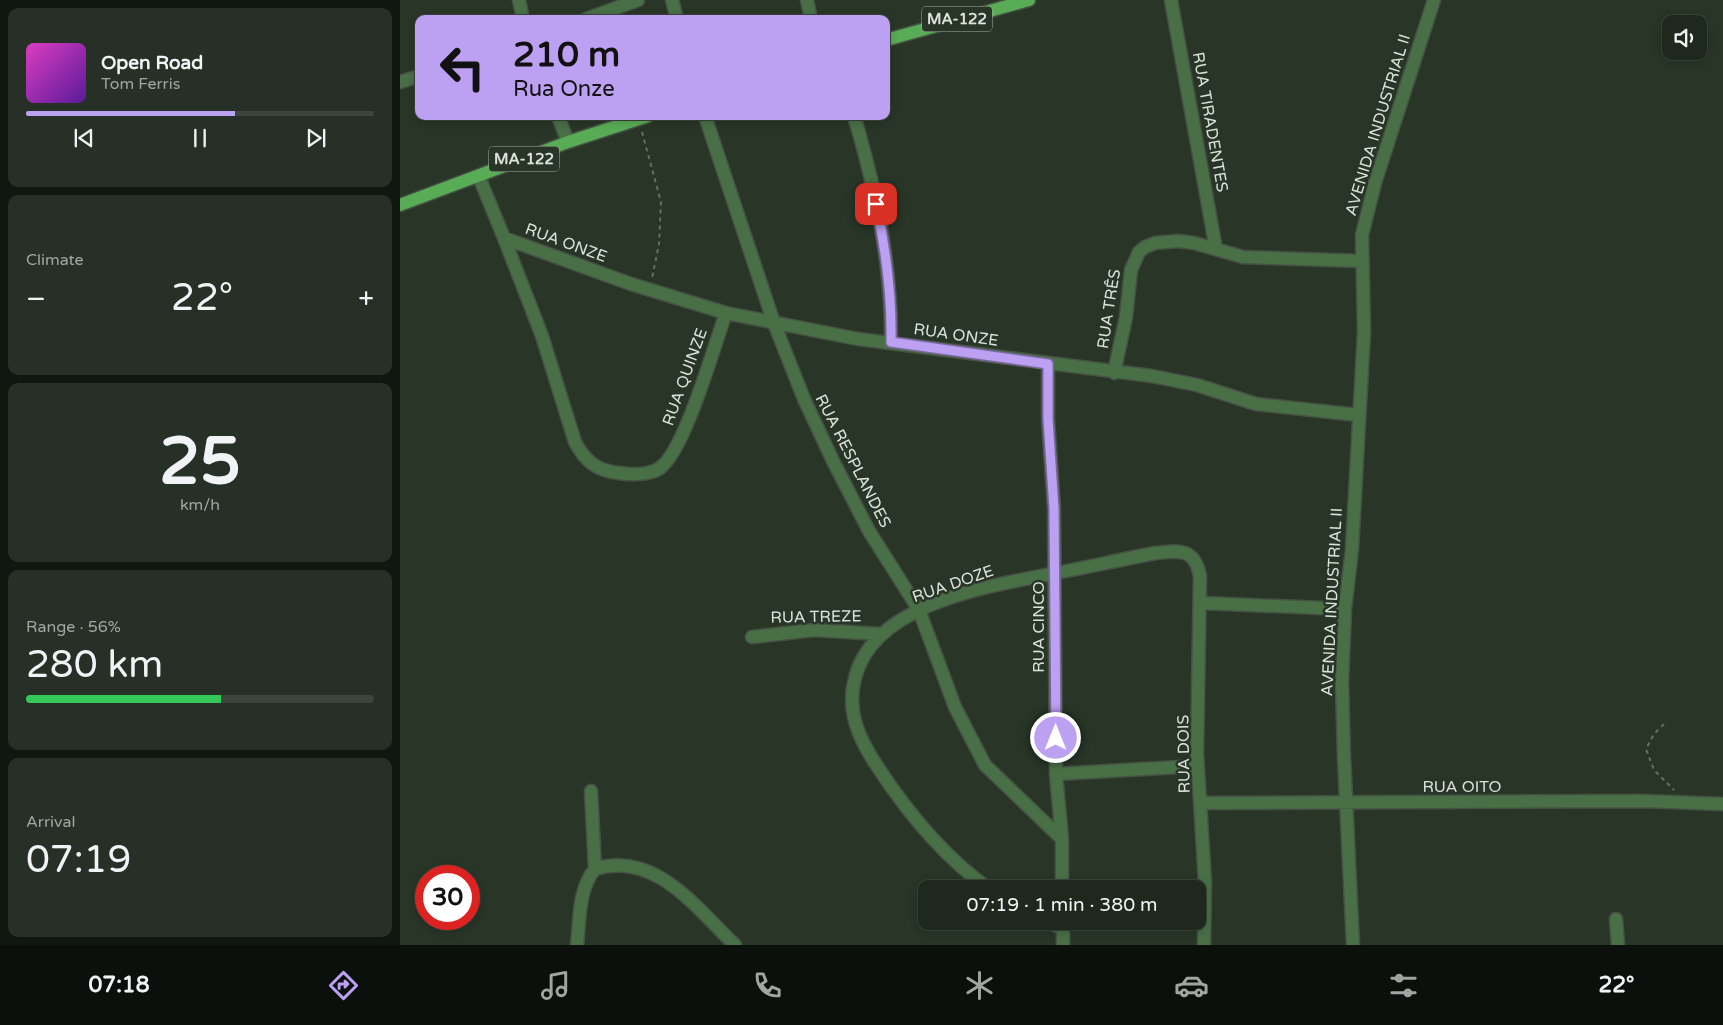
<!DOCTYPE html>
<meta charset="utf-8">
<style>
:root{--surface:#1e281d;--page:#263026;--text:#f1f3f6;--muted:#a1a6a4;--line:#3c443b;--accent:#bca0f2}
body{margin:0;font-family:"Varela Round",sans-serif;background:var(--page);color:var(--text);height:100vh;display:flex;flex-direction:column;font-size:19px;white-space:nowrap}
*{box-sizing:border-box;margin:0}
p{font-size:16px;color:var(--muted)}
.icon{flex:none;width:28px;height:28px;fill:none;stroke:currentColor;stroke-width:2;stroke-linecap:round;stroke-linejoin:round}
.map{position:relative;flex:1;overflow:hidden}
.panel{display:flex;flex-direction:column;gap:8px;padding:8px;background:#101610;width:400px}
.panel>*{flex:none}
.top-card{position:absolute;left:15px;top:15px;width:475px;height:105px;border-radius:10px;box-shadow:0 2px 8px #0003,0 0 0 1px var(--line);background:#bca0f2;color:#111;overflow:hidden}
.buttons{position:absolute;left:1262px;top:15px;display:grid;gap:10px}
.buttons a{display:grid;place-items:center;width:45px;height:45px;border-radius:10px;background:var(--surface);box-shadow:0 2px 8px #0003,0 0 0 1px var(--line);font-size:25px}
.speed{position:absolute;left:15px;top:865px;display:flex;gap:10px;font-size:25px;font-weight:700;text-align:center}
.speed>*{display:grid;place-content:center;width:65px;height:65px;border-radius:50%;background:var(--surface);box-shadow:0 2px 8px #0003,0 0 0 1px var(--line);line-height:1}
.speed .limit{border:8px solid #d22;background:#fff;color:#111}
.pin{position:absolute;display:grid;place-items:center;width:42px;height:42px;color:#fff;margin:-21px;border-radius:10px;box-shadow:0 2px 8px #0006}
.me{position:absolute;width:55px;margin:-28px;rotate:0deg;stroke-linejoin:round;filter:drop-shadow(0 0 4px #0008)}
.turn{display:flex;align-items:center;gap:18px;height:105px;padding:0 15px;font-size:22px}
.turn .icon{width:65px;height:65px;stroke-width:2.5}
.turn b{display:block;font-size:35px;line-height:42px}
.big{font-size:38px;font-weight:600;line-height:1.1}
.panel .card{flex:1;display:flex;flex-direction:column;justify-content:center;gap:8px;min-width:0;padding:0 18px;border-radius:10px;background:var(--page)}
.panel .dial{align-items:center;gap:0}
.dial b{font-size:65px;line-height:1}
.song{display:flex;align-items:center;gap:15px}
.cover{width:60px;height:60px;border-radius:8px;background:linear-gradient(135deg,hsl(310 70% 55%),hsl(270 70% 35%))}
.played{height:5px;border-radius:2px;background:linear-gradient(90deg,var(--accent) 60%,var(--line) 60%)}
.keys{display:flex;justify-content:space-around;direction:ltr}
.heat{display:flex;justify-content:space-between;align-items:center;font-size:28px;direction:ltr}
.charge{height:8px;border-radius:4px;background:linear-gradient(90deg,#34c759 56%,var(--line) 0)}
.trip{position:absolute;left:518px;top:880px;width:288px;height:50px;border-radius:10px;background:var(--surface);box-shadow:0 2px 8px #0003,0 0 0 1px var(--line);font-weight:600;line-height:50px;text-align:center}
.menu{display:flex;height:80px;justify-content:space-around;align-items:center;background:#0c100c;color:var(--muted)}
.menu .icon{width:35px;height:35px}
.menu .selected{color:var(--accent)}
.menu b{font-size:22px;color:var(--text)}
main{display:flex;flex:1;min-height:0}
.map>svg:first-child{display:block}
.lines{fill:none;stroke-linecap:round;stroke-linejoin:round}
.minor-casing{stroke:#445143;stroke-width:15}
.major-casing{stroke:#445143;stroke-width:15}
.path{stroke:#647063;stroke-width:2;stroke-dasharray:4 4;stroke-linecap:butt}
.minor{stroke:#486f46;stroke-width:12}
.major{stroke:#58ac56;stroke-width:12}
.route-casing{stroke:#7a689d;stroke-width:12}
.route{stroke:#bca0f2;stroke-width:9}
.labels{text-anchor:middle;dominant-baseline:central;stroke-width:5;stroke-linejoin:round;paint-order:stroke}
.shield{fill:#283527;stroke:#a5afa4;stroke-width:1}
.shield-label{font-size:15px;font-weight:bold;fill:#dae3d9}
.street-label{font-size:16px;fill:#dae3d9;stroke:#283527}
</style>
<main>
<section class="panel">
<div class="card">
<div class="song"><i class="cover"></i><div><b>Open Road</b><p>Tom Ferris</p></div></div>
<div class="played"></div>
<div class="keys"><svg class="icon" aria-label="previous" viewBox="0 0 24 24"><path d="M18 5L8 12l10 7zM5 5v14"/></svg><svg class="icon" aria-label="pause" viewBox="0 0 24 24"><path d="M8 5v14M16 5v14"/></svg><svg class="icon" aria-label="next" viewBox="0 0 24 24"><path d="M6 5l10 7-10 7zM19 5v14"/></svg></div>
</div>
<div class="card"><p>Climate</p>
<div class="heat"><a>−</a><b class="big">22°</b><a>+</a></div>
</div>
<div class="card dial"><b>25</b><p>km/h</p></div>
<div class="card"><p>Range · 56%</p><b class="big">280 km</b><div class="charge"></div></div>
<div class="card"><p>Arrival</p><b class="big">07:19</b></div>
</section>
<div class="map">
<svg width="1323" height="945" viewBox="0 0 1323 945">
<rect width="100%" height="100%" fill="#283527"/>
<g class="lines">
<g class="minor-casing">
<path id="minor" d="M119 0 123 19
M272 0 277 19
M407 0 411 19
M771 0 816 249
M186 19 238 0
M0 82 19 76
M158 116 168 142
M305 116 374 323 404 399 433 461 469 531 519 610 555 707 585 765 662 839
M454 116C476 189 492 265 491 342
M79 177 104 238 231 284 326 313 458 339 752 376 797 385 856 404 958 415
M104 238 142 336 175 442C185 461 197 471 219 473 231 475 250 475 260 468 285 450 314 346 326 313
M648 364V419L654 509 656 774 662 839V889
M714 373 726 317 731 270 739 252 745 247 755 243 778 241 794 243 843 257 961 261
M802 603 945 609
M352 637 414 630 480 634
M656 774 797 766
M191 791 195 869
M802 803 1244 801 1323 804
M195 869C255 850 297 909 335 945
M589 889C544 857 507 812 477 766 459 739 446 711 455 678 474 602 591 586 656 573 689 567 723 559 756 553 781 550 795 549 800 576L797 753 805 883 804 945
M1216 919 1218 945
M647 921 663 929
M663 921V945
M177 945C180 920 178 889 195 869
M953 945 944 757 942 682 945 609 952 549 964 332 962 235 975 183 1034 0"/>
</g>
<g class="major-casing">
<path id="major" d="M486 40 629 0
M0 205 168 142 248 116"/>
</g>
<path class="path" d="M242 132 261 202 259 244 252 278
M1264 724 1254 734 1246 749 1254 770 1274 790"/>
<use href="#minor" class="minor"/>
<use href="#major" class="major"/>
</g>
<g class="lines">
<g class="route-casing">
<path id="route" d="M476 204C486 250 492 295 491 342L648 364V419L654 509 656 738"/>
</g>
<use href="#route" class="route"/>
</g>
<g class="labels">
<g class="shield">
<rect x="522" y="6.5" width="70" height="25" rx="4"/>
<rect x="89" y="146.5" width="70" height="25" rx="4"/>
</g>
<g class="shield-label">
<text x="557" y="19">MA-122</text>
<text x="124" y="159">MA-122</text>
</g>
<g class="street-label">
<text transform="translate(810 122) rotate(80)">RUA TIRADENTES</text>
<text transform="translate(978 125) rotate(-73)">AVENIDA INDUSTRIAL II</text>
<text transform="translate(166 243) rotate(20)">RUA ONZE</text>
<text transform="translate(709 309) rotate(-81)">RUA TRÊS</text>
<text transform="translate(556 335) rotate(8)">RUA ONZE</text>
<text transform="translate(285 377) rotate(-70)">RUA QUINZE</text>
<text transform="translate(453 461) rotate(63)">RUA RESPLANDES</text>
<text transform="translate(553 584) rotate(-19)">RUA DOZE</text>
<text transform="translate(932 602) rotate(-87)">AVENIDA INDUSTRIAL II</text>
<text transform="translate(416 617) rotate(-1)">RUA TREZE</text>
<text transform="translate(639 627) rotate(-90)">RUA CINCO</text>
<text transform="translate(784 754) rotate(-91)">RUA DOIS</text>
<text x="1062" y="787">RUA OITO</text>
</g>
</g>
</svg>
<div class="buttons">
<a><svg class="icon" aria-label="sound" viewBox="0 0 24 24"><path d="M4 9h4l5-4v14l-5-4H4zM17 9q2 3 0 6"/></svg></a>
</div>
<div class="speed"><div class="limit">30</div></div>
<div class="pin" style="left:476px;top:204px;background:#d93025"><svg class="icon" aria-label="arrive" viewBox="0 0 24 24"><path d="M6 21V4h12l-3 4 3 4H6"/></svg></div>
<svg class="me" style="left:656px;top:738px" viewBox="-20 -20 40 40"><circle r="17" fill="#bca0f2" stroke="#fff" stroke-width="3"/><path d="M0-11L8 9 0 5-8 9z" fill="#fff"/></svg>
<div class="trip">07:19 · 1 min · 380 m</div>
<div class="top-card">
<div class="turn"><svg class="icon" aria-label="left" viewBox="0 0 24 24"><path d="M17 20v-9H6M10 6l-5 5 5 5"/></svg><div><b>210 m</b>Rua Onze</div></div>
</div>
</div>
</main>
<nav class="menu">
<b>07:18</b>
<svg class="icon selected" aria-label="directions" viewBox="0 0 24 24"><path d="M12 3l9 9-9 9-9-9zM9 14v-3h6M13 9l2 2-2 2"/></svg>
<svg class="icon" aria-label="music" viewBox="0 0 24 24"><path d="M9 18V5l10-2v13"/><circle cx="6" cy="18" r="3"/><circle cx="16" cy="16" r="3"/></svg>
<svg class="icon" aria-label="phone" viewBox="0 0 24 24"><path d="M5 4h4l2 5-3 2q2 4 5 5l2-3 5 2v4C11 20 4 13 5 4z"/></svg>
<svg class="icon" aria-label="climate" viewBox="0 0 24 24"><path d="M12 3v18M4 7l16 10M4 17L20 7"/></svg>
<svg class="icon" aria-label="car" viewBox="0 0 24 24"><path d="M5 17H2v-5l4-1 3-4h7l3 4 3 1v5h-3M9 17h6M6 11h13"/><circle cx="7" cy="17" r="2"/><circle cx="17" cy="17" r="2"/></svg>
<svg class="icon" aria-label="filters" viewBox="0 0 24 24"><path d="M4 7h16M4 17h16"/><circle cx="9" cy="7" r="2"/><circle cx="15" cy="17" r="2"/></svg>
<b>22°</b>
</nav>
